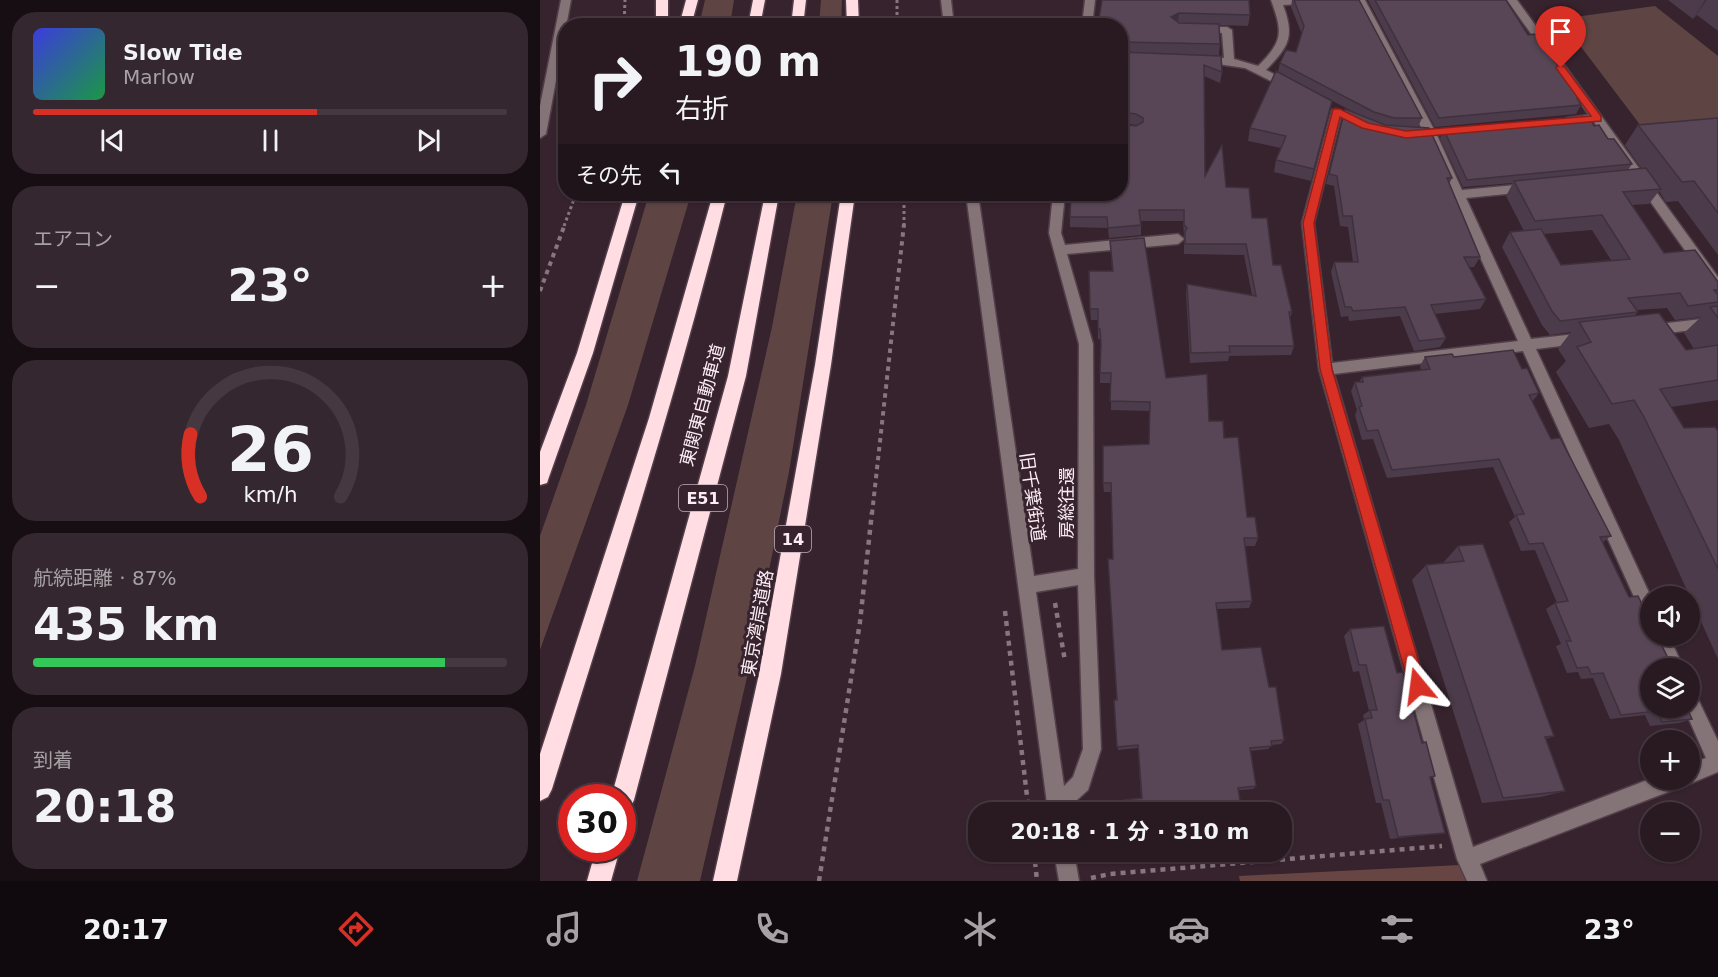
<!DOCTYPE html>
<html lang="ja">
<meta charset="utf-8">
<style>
:root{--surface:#291a22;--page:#35272f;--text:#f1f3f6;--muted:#a5a1a5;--line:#453840;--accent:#d93025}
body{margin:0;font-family:"DejaVu Sans","Noto Sans JP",sans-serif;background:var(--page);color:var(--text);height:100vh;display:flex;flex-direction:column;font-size:22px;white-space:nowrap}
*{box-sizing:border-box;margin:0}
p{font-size:20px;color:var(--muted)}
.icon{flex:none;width:33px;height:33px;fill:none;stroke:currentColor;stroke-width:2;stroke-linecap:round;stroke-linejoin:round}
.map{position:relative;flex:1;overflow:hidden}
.sheet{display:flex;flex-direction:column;gap:12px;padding:12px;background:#170e13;width:540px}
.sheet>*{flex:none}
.top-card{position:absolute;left:18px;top:18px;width:570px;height:183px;border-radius:24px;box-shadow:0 2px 4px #0004,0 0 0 2px var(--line);background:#291a22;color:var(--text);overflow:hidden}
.buttons{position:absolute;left:1100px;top:586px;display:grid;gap:12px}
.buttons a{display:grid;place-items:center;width:60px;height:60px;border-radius:50%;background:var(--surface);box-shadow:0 2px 4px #0004,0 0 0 2px var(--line);font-size:30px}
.speed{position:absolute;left:18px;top:784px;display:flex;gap:12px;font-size:30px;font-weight:700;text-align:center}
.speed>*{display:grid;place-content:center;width:78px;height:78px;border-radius:50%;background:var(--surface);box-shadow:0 2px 4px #0004,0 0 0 2px var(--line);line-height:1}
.speed .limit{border:9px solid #d22;background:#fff;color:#111}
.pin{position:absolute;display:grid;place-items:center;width:51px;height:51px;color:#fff;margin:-62px -26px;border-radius:50% 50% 50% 0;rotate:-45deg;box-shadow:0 0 6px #0007}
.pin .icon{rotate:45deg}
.me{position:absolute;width:66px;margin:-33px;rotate:344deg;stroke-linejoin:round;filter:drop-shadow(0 0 4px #0008)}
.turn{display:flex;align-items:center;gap:21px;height:126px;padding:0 18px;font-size:27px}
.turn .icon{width:78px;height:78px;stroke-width:2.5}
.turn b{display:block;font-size:42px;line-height:51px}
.then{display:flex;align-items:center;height:57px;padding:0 18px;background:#0003;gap:12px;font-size:22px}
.big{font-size:45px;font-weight:700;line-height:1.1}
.sheet .tile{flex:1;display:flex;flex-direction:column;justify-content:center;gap:9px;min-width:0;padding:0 21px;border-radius:24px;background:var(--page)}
.sheet .dial{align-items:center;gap:0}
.dial svg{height:156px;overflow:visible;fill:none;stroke:var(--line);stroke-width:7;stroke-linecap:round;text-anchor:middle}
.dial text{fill:var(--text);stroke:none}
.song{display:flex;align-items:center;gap:18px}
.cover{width:72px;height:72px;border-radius:9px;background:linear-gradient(135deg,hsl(240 70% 55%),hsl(140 70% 35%))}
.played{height:6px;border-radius:3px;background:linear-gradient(90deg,var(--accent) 60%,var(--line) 60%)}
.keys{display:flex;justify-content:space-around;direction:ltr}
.heat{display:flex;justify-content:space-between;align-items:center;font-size:33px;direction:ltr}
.charge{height:9px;border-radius:4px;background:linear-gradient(90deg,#34c759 87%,var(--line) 0)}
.trip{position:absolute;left:428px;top:802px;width:324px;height:60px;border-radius:24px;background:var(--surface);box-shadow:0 2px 4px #0004,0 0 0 2px var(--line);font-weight:700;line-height:60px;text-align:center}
.dock{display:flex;height:96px;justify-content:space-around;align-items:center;background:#100a0e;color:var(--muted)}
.dock .icon{width:42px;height:42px}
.dock .on{color:var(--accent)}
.dock b{font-size:27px;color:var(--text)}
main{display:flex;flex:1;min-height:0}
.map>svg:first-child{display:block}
.green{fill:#5e4543}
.forest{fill:#674542}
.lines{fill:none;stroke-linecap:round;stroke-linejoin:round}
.minor-casing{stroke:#523f4a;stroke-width:3}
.highway-casing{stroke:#523f4a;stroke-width:3}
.path-far2{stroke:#87757f;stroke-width:3;stroke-dasharray:3 3;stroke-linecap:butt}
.path-far1{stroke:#87757f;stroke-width:4;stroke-dasharray:4.5 4.5;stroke-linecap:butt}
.path{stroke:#87757f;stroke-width:4.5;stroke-dasharray:5 5;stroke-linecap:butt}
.minor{fill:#847377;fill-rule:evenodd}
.highway{fill:#ffdde3;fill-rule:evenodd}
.wall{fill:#4c3c4b;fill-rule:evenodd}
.shaded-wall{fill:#3e313d}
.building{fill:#584657;stroke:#3e313d;stroke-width:1.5}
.route{fill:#d93025;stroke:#8d1f18;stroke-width:1.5}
.labels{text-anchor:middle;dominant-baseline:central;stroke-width:6;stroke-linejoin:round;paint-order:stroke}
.shield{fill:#37232e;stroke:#c0b0b8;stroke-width:1.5}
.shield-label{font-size:16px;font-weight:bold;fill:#fbecf3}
.street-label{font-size:18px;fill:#fbecf3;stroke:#37232e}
</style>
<main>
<section class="sheet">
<div class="tile">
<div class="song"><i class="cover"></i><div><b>Slow Tide</b><p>Marlow</p></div></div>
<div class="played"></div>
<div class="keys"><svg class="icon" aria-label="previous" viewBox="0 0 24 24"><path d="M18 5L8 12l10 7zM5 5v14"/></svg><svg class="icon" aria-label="pause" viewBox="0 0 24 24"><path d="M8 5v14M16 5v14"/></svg><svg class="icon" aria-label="next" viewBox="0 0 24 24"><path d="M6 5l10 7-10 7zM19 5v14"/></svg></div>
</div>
<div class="tile"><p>エアコン</p>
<div class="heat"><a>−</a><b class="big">23°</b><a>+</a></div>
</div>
<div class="tile dial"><svg viewBox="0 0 100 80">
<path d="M14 69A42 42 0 1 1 86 69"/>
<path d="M14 69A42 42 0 0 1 9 37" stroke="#d93025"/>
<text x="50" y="56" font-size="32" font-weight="700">26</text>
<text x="50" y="72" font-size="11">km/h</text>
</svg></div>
<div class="tile"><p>航続距離 · 87%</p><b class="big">435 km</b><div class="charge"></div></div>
<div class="tile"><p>到着</p><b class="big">20:18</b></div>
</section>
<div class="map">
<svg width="1178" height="881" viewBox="0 0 1178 881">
<rect width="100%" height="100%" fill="#37232e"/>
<path class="green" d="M165 0H194L190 25H159Z
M281 0H302L301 25H279Z
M1115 6 1178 56V126L1107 134 1020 19Z
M109 194H151L88 405 0 650V536L46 405Z
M257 194H293L249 472 208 673 160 881H97L155 666 232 327Z"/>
<path class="forest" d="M920 865 926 881H700L699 876Z"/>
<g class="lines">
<g class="minor-casing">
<path id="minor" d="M21 0H31L6 134 0 138V106Z
M401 0H411L414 26H404Z
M545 0H555L552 26H542Z
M731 0H783L778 3 743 5C755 37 749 46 726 70L755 85V89H747L705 68 657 61 656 59 661 56 684 58 682 33 658 31V27H687L692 30 694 59 718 66C743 41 743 33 731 0Z
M815 0H825L896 133 922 190 987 184 993 188 987 192 926 198 991 339 1045 333 1052 338 1045 343 996 349 1111 597 1110 621 1104 619 983 351 794 374 933 847 1110 779 1149 780V764L1166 758 1144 708H1149V690L1155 693 1178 741V772L1149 784 1142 781 1140 787 1133 790 940 864 947 881H927L917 859 779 369 762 223 792 110 796 109 802 112 774 223 792 363 978 341 884 133Z
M967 0H977L1178 277V292L1173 290 1054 122 1027 124V118L1049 115Z
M426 194H438L494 576 538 569 539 344 509 233 513 194H525L521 233 525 245 638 234 644 239 638 244 527 254 553 344 554 576 561 749 548 790 527 809V813H509L508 811ZM538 585 543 749 533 777 524 786 496 592Z
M1178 317V327L1111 335 1104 330 1111 325Z
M1111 636H1129L1144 669H1126Z
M514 852H534L539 881H519Z"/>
</g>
<g class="highway-casing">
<path id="highway" d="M116 0H128V26H116Z
M146 0H158L151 26H139Z
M213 0H225L220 26H208Z
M254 0H266L263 26H251Z
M306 0H318L319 26H307Z
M85 194H99L53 353 9 477 7 483 0 485V452L37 353Z
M173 194H187C137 395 73 592 12 789L8 797 0 801V754L109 418Z
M225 194H239L206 376 94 800 90 808 82 811V798H71L188 376Z
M301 194H315L291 365 241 674 197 881H173L219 674 275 365Z
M56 849H80L71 881H47Z"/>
</g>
<path class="path-far2" d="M357 0V26
M84 26 85 0
M24 226 36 194
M364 226V194"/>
<path class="path-far1" d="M0 291 25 224
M332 514 364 224"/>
<path class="path" d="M515 603 525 661
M465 611 489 813
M494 852 497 881
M551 878 570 874 902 846
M279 881 320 622 332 512"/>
<use href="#minor" class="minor"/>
<use href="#highway" class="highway"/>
</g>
<path class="wall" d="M562 0 710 15 708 26 679 25 680 44 679 55 682 72 680 83 664 76 665 176 686 187 712 218 733 265 752 312 750 318 754 346 751 355 689 356 688 361 650 363 646 294 647 284 712 295 704 255 644 254V237L643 221H601V235L569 238 568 228 530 227V217L597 125 580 123V26H559V19Z
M752 0H819L882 118 878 127H868L912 178 909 184 940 257 934 267H929L946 299 940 309 895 314 906 338 900 347 874 351 860 316 809 321 808 316 801 317 791 272 794 262H813L808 227 800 226 794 186 786 184 805 109 821 116 738 72 740 63 756 52 762 34 751 7Z
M828 0H966L988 35 1040 96 1038 100 1041 105 1036 114 895 127Z
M1128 0H1178V31L1157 15 1153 19Z
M792 101 771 181 734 172 736 160 741 148 708 141 710 128Z
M1178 118V255L1138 201 1126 202 1119 191 1109 204 1092 205 1124 253 1178 282V400L1131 407 1144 428 1178 431V659L1079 440 1069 424 1049 428 1016 372 1026 361 1018 349 1031 332 1010 335 1002 325 962 247 970 232 984 231 966 196 973 183 923 187 900 138 904 130 1054 126 1092 164 1088 170 1102 169 1085 145 1098 125ZM1052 230 1071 260 1021 265 1004 234ZM1127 308 1135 320 1161 317 1144 333 1154 349 1146 350 1094 316 1098 312 1097 310Z
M570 241 626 378 669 421 684 438 707 517 718 538 715 546H705L712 601 709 608 677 609 682 650 729 687 744 740 741 744 732 745 728 749 710 751 716 786 713 789 601 799 598 748 578 750 574 700H577L571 492H564L563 483 609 444 610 411 571 410V383H560V373L561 345V339H558V320H551L550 309 572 271Z
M885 357H914L982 369 999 393 992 402 1011 439 1071 536 1063 542 1089 597 1130 662 1125 664 1152 719 1139 723 1110 726 1105 715 1070 719 1053 678 1041 679 1038 672 1027 673 1016 646 1021 644 1006 609 1015 603H1017L995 550 981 551 969 522 975 517 953 467 847 478 833 439 822 440 815 415 817 410 811 391 815 382H819L822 377 881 370 880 366Z
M918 546 1014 736 1006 739 1025 791 1001 797 942 803 872 580 886 565 903 563Z
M810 629 857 673 895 776 890 778 905 833 850 839 841 803H836L818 724 824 720 823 715 829 711 819 671 813 672 804 636Z
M614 852H646L614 855Z"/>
<path class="shaded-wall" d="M1165 0H1167L1153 19Z
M639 13 638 24 631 17Z"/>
<path class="building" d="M562 0H709L710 15 639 13 631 17 639 23 679 24 680 44 580 42V26H561V19H559Z
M754 0H819L882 118H854L834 112 740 63 746 50 756 52 764 26Z
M835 0H966L988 35 995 34 1040 96 1037 98 1041 105 899 118Z
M580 52 681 56 682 72 664 65 665 176 682 145 686 187 709 188 712 218H727L733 265H741L752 312H749L754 346H689L690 352 651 353 647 284 716 296 706 244H645V232L647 228 644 225V210H599L601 225 568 228 567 217H530L531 194H580V124L596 126 603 122V118L596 114 580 112Z
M736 71 792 101 774 169 736 160 746 136 710 128Z
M805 109 845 125 889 128 912 178H907L940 257H924L946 299 891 305 906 338 879 341 865 307 813 311 811 307H805L794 262H818L812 216H803L797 176 789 174Z
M1049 117 1054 126 1059 125 1068 139H1074L1092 164 927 180 904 130Z
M1178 118V213L1154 181 1142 182 1098 125Z
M1106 168 1121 189 1083 192 1124 253 1155 250 1178 282V290H1174L1178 295V302L1148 306 1140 293 1088 298 1098 312 1020 321 1012 311 970 232 1001 229 1021 265 1090 259 1062 215 995 221 974 181Z
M604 238 626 378 667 374 669 421H683L684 438 698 437 707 517H715L718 538H704L712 601 676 603 682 650 721 647 729 687H736L744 740 731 741 732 746 710 748 716 786 698 788 702 813H585L584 800 602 798 598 745 577 747 574 700H577L568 559H573L571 483H563V446L609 444 610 402 570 401 571 373H560L561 344 560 329H558V309H550L549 271H573L570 241Z
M1178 306V318L1170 307Z
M1119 313 1146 350 1178 345V380L1120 389 1144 428 1175 427 1178 431V569L1104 417 1094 400 1072 404 1037 347 1051 342 1039 322Z
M973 350 982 369 987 368 999 393 989 395 1011 439 1020 438 1071 536 1060 537 1089 597 1098 596 1110 621V636H1117L1130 662 1125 663 1128 669H1110V708H1147L1152 719 1122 722 1117 711 1081 715 1063 673 1051 674 1048 667 1037 668 1026 641H1031L1015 603 1028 601 1003 543 989 544 976 515 984 514 959 459 852 470 838 430 827 431 819 407 822 406 815 382H823L822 377 890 369 885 357 912 354 914 357Z
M943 544 1014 736 1005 737 1025 791 963 798 886 565 924 561 918 546Z
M844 626 857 673 863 672 882 743 886 742 895 776 890 777 905 833 858 837 849 800H843L825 719 832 718 830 710H837L826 665H819L810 629Z
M615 852H636L615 854Z"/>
<path class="route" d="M1017 66H1024L1061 116V121L866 138 822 128 800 117 774 223 792 369 886 686 883 692 878 694 872 692 869 686 780 369 763 223 793 109H800L828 123 866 131 1051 116 1016 68Z"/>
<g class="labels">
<g class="shield">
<rect x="139" y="485" width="48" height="26" rx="4.5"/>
<rect x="235" y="526" width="36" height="26" rx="4.5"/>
</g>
<g class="shield-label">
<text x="163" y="498">E51</text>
<text x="253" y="539">14</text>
</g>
<g class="street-label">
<text transform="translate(162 405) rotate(-75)">東関東自動車道</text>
<text transform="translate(493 497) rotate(82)">旧千葉街道</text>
<text transform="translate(526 503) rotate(-90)">房総往還</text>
<text transform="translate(217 623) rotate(-80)">東京湾岸道路</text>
</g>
</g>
</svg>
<div class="buttons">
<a><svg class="icon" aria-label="sound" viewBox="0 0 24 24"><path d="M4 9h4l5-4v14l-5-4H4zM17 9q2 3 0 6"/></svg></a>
<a><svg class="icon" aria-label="layers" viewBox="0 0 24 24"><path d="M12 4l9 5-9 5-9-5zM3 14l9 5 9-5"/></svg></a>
<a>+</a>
<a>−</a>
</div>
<div class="speed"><div class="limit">30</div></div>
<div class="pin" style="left:1021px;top:68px;background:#d93025"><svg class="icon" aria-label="arrive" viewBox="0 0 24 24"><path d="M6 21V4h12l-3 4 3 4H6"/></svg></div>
<svg class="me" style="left:878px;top:686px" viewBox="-20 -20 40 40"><path d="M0-17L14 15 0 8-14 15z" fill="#d93025" stroke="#fff" stroke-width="4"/></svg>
<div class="trip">20:18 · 1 分 · 310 m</div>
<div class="top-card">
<div class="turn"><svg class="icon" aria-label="right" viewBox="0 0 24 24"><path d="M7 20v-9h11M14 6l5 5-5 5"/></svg><div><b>190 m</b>右折</div></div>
<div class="then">その先<svg class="icon" aria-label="left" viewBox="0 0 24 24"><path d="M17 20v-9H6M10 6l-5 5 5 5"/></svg></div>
</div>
</div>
</main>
<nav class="dock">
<b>20:17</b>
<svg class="icon on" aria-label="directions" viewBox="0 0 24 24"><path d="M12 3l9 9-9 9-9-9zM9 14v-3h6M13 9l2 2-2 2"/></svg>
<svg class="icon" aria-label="music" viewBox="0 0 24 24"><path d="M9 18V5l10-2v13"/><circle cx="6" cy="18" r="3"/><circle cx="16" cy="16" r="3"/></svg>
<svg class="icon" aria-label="phone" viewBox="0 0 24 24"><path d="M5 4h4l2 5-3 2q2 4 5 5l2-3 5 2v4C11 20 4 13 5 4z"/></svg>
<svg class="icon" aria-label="climate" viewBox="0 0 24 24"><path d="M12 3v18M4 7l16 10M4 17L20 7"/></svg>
<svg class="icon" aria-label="car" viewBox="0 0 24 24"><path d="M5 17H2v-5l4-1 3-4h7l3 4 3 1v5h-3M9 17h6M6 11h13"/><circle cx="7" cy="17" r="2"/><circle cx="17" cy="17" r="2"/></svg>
<svg class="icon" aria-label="filters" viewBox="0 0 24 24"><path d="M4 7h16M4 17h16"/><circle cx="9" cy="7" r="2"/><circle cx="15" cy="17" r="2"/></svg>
<b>23°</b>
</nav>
